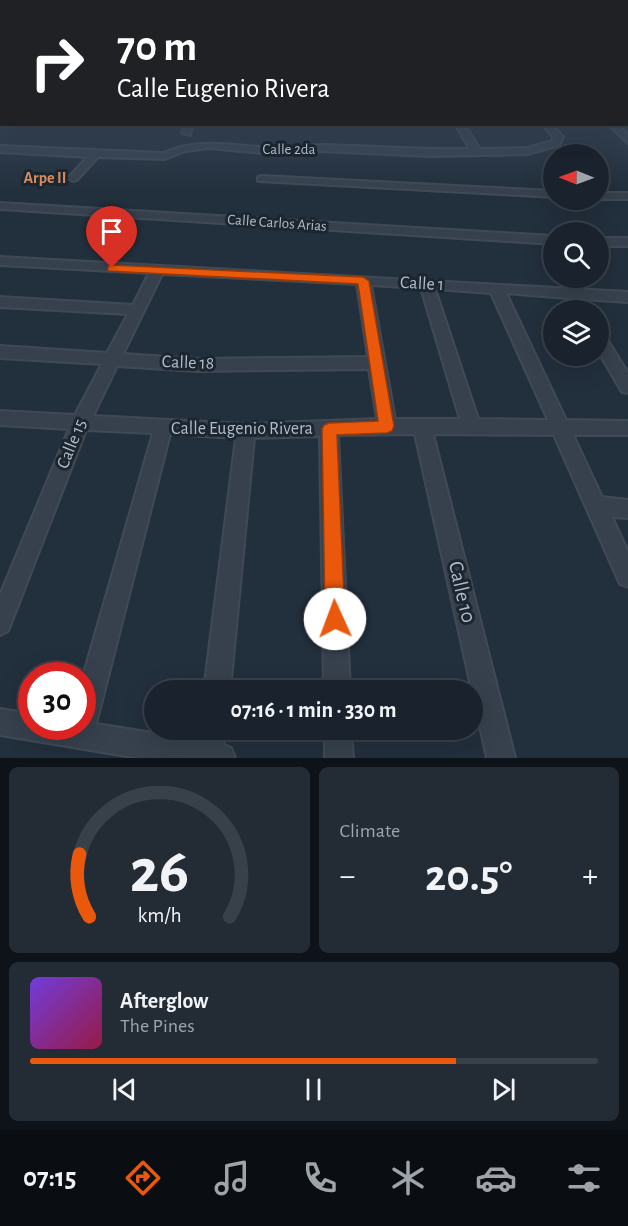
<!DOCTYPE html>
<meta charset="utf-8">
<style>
:root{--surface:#1a232d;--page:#232b35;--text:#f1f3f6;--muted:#9fa4aa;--line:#384049;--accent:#ea580c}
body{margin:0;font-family:"Alegreya Sans",sans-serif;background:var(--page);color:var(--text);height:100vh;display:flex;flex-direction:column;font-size:22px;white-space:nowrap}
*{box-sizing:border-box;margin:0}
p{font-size:20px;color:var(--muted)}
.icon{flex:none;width:33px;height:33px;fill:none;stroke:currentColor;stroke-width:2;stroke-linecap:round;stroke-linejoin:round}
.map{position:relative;height:758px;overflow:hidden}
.sheet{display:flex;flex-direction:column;gap:9px;padding:9px;background:#0e1319;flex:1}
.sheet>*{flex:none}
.banner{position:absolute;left:0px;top:0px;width:628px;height:126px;box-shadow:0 6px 24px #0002,0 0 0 2px var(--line);background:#202124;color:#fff;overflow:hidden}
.needle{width:39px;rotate:271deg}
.controls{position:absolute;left:543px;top:144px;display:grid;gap:12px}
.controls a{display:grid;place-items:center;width:66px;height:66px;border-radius:50%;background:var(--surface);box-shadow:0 6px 24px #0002,0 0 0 2px var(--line);font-size:30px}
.speed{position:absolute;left:18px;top:662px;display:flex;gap:12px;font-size:30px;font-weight:700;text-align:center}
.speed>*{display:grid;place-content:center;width:78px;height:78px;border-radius:50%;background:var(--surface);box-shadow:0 6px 24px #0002,0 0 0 2px var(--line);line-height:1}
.speed .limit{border:9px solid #d22;background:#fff;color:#111}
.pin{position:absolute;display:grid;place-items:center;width:51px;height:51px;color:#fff;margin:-62px -26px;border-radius:50% 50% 50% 0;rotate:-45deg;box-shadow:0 0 6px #0007}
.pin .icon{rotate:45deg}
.me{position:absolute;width:66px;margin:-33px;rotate:358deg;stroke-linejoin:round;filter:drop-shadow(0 0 4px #0008)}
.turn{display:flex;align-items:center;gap:21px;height:126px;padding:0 18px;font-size:27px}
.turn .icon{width:78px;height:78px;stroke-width:2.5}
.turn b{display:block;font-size:42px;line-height:51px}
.big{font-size:45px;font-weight:600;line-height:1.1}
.sheet .card{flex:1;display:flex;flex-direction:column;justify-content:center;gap:9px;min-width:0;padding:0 21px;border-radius:9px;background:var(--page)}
.sheet .dial{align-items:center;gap:0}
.dial svg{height:156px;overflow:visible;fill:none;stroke:var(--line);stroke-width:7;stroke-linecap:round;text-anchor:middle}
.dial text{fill:var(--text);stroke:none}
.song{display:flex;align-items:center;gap:18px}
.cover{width:72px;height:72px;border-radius:9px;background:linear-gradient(135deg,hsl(260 70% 55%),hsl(340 70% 35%))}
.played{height:6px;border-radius:3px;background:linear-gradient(90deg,var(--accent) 75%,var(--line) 75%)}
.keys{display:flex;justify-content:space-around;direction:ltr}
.heat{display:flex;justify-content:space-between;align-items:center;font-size:33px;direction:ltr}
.sheet .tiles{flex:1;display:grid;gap:9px;grid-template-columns:1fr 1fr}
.card:last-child{grid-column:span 2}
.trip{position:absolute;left:144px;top:680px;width:339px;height:60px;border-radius:30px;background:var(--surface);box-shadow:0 6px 24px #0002,0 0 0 2px var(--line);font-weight:600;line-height:60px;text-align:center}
.menu{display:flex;height:96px;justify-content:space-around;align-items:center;background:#0a0e12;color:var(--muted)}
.menu .icon{width:42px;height:42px}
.menu .selected{color:var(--accent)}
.menu b{font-size:27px;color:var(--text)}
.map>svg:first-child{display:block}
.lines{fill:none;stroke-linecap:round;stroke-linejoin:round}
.minor-casing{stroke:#3f4a55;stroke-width:4}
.minor{fill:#36414d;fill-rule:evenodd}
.route{fill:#ea580c;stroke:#983908;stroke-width:1.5}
.labels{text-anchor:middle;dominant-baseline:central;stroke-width:6;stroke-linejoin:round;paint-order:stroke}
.far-street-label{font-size:15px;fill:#b2bcc8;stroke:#1b2631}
.far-neighbourhood-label{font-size:16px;font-weight:bold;fill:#d78b5e;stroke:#1b2631}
.street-label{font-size:18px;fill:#b2bcc8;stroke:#1b2631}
.near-street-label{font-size:21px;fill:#b2bcc8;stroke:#1b2631}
</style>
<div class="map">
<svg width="628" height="758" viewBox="0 0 628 758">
<rect width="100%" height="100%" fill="#222f3c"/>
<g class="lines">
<g class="minor-casing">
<path id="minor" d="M627 91H628V95H627Z
M0 103H2L0 109Z
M627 115H628V121H627Z
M184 124H193L190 135 182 133Z
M455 124H464L480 149 528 148 552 141 553 137 542 124H551L563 137 559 145 528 154 432 156 320 151 274 154 208 148 185 151 165 159 98 157 77 180 73 181 68 178 88 157 0 152V146L163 153C200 137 234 146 272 148 289 149 306 145 323 145 372 146 421 150 470 149Z
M608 124H618L628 135V143Z
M262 176 554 191V197L258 181V177Z
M598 193H628V199H598Z
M0 203 554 236V244L0 209Z
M598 238H628V246H598Z
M0 257 628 292V302L583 299 590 310H576L568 298 506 293 566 420 628 421V435H573L602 497 628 500V518L612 517 628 552V587L620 584 554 435 433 434 515 758H487L415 434 338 435 350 690H324L320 436 254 438 230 690H204L236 438 170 434 96 724 197 740 199 729H225L224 745 231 748 235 758H138L0 735V709L32 714V726H82V680L153 433 86 430 8 631 0 635V595L69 429 0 425V411L75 415 102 364 0 358V346L107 353 128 314 0 307V297L133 305 149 273 0 265ZM162 274 357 284 368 357 198 359 123 354ZM371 285 421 288 460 419H395ZM435 289 491 293 548 420 478 419ZM117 366 198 371 369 369 377 419 246 424 93 416Z
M598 332 603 333 628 373V393L622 392 598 351Z
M325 729H351L353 758H325Z"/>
</g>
<use href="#minor" class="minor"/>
</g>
<linearGradient id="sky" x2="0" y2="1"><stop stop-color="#131a21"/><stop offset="0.45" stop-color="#3e4d61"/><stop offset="1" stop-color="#3e4d61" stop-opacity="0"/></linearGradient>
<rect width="628" height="191" fill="url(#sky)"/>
<path class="route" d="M112 265 363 277 369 281 394 426 392 431 387 433 337 435 345 619 342 626 335 629 328 626 325 619 322 429 324 425 329 423 378 421 358 284 108 271V266Z"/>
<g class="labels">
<g class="far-street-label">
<text x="289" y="149">Calle 2da</text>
<text transform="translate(277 223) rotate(4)">Calle Carlos Arias</text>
</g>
<g class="far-neighbourhood-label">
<text x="45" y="178">Arpe II</text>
</g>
<g class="street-label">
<text transform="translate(422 284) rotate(3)">Calle 1</text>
<text transform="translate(188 363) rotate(2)">Calle 18</text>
<text x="242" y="429">Calle Eugenio Rivera</text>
<text transform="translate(72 444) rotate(-68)">Calle 15</text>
</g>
<g class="near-street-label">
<text transform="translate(462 592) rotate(77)">Calle 10</text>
</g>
</g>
</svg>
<div class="controls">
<a><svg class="needle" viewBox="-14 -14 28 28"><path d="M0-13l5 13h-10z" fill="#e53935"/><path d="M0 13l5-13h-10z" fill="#9fa4aa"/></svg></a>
<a><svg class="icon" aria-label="search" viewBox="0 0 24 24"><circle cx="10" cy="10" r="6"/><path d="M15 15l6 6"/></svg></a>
<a><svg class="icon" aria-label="layers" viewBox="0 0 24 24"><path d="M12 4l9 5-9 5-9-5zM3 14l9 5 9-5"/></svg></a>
</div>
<div class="speed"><div class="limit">30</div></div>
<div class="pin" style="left:112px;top:268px;background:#d93025"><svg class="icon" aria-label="arrive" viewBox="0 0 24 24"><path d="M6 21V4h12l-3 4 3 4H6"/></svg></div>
<svg class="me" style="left:335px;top:619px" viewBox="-20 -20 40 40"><circle r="19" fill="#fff"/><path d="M0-13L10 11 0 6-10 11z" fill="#ea580c"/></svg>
<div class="trip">07:16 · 1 min · 330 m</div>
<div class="banner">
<div class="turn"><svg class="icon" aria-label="right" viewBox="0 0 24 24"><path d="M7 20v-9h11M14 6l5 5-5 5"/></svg><div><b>70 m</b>Calle Eugenio Rivera</div></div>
</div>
</div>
<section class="sheet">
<div class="tiles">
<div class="card dial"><svg viewBox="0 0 100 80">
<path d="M14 69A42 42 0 1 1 86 69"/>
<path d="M14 69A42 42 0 0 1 9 37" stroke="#ea580c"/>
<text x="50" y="56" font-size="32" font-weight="700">26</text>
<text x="50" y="72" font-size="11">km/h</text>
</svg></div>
<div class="card"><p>Climate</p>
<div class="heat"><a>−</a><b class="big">20.5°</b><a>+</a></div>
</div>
<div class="card">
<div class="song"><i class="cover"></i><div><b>Afterglow</b><p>The Pines</p></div></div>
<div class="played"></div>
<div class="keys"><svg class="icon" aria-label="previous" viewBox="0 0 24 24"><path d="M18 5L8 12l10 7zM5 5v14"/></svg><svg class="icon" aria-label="pause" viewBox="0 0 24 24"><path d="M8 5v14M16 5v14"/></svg><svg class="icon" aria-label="next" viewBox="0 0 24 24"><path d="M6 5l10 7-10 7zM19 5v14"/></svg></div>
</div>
</div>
</section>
<nav class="menu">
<b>07:15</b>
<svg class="icon selected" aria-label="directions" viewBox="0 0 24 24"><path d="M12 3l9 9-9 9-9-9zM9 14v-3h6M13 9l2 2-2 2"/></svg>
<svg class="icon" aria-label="music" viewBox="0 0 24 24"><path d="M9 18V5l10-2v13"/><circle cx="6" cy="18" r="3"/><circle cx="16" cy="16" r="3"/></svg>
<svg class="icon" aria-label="phone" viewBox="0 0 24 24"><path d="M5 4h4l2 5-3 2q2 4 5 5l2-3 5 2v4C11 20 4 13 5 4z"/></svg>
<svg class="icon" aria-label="climate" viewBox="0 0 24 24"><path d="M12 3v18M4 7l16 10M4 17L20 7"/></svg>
<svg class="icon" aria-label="car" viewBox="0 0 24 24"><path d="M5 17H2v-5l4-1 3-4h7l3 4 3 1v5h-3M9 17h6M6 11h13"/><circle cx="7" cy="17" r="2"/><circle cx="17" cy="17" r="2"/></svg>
<svg class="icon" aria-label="filters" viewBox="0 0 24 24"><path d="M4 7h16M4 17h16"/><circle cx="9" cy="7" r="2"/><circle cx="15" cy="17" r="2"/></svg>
</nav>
